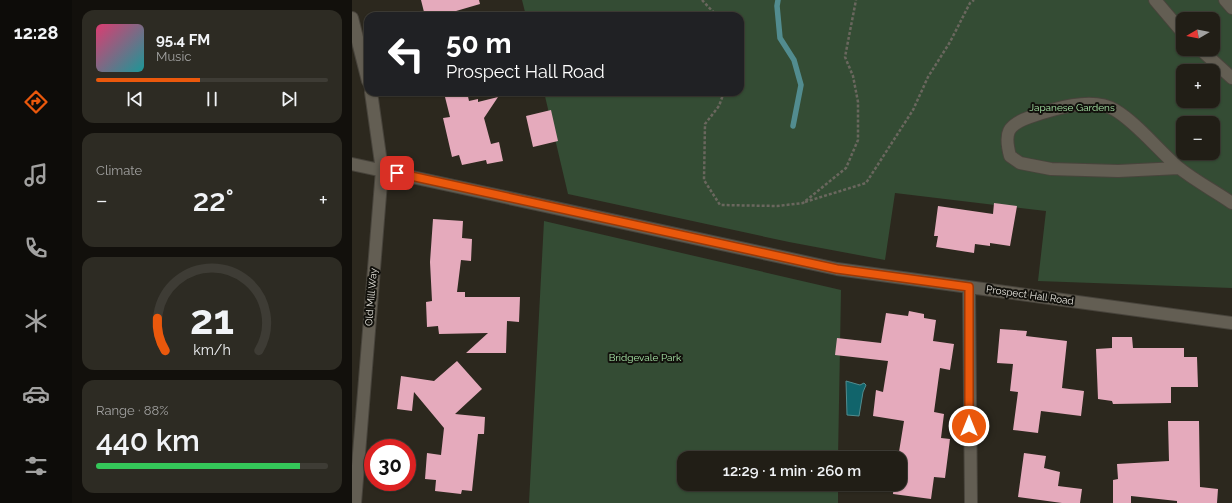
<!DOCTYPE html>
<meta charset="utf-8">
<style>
:root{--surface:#211e16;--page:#2d2b23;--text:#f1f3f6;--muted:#a2a2a1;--line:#3e3c35;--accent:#ea580c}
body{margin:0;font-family:Raleway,sans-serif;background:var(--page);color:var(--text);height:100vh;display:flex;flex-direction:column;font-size:15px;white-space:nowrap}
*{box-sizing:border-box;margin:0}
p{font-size:13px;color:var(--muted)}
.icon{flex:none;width:22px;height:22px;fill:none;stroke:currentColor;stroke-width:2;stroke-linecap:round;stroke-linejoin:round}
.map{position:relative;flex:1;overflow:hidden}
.panel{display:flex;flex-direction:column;gap:10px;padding:10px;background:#12100c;width:280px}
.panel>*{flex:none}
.banner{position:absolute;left:12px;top:12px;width:380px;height:84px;border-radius:12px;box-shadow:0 1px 3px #0004,0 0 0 1px var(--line);background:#202124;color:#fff;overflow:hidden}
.needle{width:26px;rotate:260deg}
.buttons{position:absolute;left:824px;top:12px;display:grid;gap:8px}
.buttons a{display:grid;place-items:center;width:44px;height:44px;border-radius:8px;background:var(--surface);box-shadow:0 1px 3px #0004,0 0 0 1px var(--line);font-size:20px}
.speed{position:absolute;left:12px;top:439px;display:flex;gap:8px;font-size:20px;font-weight:700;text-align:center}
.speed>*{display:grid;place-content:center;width:52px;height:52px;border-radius:50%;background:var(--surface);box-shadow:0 1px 3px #0004,0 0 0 1px var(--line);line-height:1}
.speed .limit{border:6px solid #d22;background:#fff;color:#111}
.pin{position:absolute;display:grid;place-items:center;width:34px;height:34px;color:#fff;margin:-17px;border-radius:8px;box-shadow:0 2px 6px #0006}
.me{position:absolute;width:44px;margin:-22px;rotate:0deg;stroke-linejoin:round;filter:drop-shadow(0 0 3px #0008)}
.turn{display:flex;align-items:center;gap:14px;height:84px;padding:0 16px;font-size:18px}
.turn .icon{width:52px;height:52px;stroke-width:2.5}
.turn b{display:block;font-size:28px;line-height:34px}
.big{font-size:30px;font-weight:600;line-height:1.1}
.panel .card{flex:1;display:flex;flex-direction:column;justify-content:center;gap:6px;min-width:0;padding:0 14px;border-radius:12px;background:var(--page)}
.panel .dial{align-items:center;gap:0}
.dial svg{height:104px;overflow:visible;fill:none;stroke:var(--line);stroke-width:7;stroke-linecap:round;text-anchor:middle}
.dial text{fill:var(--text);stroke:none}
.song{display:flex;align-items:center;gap:12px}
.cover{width:48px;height:48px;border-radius:6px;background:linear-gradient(135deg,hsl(340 70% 55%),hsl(180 70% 35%))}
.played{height:4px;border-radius:2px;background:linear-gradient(90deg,var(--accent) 45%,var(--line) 45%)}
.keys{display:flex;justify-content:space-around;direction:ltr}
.heat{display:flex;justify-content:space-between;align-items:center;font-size:22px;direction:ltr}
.charge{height:6px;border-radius:3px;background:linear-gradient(90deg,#34c759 88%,var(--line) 0)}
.trip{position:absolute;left:325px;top:451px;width:230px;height:40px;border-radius:12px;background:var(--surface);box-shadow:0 1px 3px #0004,0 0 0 1px var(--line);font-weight:600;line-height:40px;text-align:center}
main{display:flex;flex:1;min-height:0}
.menu{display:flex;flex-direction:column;width:72px;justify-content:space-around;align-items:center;background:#0d0c09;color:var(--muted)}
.menu .icon{width:28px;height:28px}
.menu .current{color:var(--accent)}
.menu b{font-size:18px;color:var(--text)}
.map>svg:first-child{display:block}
.green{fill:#344c34;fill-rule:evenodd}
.water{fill:#11646b;stroke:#528c8f}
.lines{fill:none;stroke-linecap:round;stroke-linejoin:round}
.stream{stroke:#528c8f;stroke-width:5.5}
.building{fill:#e5aabc}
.minor-casing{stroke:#48443c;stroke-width:14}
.path{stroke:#6a675e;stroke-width:2.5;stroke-dasharray:3 2;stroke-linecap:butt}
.minor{stroke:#635e53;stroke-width:12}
.route-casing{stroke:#983908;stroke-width:10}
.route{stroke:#ea580c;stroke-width:7}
.labels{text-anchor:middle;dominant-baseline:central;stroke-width:4;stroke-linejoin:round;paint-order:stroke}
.park-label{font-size:10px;fill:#a7e4a7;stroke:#12110c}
.street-label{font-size:10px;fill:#ebe9e2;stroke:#12110c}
</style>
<main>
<nav class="menu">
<b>12:28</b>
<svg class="icon current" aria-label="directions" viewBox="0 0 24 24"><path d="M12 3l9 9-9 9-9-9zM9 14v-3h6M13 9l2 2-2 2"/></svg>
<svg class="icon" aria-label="music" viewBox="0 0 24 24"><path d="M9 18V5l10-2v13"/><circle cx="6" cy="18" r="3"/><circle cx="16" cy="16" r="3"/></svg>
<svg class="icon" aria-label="phone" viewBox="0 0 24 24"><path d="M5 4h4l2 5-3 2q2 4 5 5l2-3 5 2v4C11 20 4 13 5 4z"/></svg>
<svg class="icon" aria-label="climate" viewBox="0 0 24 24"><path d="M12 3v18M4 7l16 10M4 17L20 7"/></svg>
<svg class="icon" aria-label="car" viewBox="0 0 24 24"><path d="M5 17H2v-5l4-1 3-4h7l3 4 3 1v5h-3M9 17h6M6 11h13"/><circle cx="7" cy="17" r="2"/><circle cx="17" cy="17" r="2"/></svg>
<svg class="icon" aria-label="filters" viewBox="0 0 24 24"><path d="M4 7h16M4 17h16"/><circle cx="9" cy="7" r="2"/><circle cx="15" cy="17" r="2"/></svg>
</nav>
<section class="panel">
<div class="card">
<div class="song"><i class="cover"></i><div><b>95.4 FM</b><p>Music</p></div></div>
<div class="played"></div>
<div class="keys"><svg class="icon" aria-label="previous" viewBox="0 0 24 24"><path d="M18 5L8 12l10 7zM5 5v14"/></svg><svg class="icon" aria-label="pause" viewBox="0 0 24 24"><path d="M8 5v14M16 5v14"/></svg><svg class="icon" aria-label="next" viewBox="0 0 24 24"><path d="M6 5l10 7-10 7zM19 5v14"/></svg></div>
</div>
<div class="card"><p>Climate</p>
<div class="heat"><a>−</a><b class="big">22°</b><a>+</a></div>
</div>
<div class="card dial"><svg viewBox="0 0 100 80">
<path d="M14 69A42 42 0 1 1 86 69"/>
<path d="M14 69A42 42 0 0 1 8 44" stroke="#ea580c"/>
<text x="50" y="56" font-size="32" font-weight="700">21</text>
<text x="50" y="72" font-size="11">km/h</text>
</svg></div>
<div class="card"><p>Range · 88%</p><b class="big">440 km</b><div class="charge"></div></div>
</section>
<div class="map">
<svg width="880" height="503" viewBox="0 0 880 503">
<rect width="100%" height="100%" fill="#2c281e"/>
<path class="green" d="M170 0H880V288L686 281 694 211 543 193 533 260 437 242 216 194 192 92H388V16H174ZM831 19H861V49H831ZM831 71H861V101H831ZM831 123H861V153H831Z
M192 221 489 290 486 458H332V484H486V503H177Z"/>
<path class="water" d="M494 381 508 385 512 383 514 385 511 392 507 416 495 415Z"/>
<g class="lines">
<path class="stream" d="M426 0 425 6 428 38 442 60 449 85 441 126"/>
</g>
<path class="building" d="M69 0H127L128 4 87 16H73Z
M115 92 117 101 126 99V102L146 97 132 118 139 144 147 142 151 161 135 164 134 160 110 165 107 155 100 157 91 118 98 117 93 97Z
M199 110 206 141 181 147 174 116Z
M642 203 665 206 658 246 638 243V246L623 244 622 253 584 247 586 236H582L586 206 641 214Z
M81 219 111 221 110 238 120 239 119 261 109 260 105 292H113V297H168L167 322 155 321 154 353H114L136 333 87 334 86 326 75 327 74 302 80 301 78 262Z
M557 311 572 314V318L584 320 581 341 602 344 598 370 588 368 582 412 592 414 589 438 598 439 593 478 582 477 579 499 541 494 542 484H548V458H546L552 421 521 416 524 390 531 392 536 361 483 355 485 338 529 343 534 313 556 316Z
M648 329 675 331 674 336 715 341 710 388 732 391 729 416 689 411 686 433 661 430 666 392 658 391 661 364 645 363Z
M760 337H780L781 348H832V357H845L846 387H819V403L761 404 760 401 746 399 744 349 760 348Z
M105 361 130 389 103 414 133 417 132 434H126L120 491 110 490 109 494 83 491 84 480 73 479 75 453 89 455 92 428 62 392 60 411 45 409 49 376 82 381Z
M816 421H847L848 487 866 489 865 503H825V501L779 496V503H761V480L766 479 765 464 817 461Z
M672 453 694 456 692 468 708 472 706 486 730 489 728 503H710L666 497Z"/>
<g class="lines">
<g class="minor-casing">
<path id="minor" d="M803 0 831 33
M873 0 880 8
M0 18 16 81
M848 49 880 78
M0 164 485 269 880 323
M827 168 766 171 699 169 668 163 658 156C652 133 655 125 678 117 701 109 740 96 763 110 785 123 807 151 826 167 843 181 863 191 880 203
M617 287 619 503
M3 503 30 170 19 92"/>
</g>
<path class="path" d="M350 0 365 16
M372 92 367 106 353 124 352 180 368 205 425 206 451 203 494 168 506 140V102L501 76 493 57 504 0
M453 202 514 183 561 110 576 77 598 42 618 3 622 0"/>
<use href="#minor" class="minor"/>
</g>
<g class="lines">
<g class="route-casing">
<path id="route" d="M45 173 485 269 617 287V426"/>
</g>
<use href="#route" class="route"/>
</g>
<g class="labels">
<g class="park-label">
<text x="720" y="107">Japanese Gardens</text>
<text x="293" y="357">Bridgevale Park</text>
</g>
<g class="street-label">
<text transform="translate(678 295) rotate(8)">Prospect Hall Road</text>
<text transform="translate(19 297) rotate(-85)">Old Mill Way</text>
</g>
</g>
</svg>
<div class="buttons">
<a><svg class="needle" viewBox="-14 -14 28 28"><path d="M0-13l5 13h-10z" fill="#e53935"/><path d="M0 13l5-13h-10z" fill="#a2a2a1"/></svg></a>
<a>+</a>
<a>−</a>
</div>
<div class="speed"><div class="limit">30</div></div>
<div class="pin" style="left:45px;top:173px;background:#d93025"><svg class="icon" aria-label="arrive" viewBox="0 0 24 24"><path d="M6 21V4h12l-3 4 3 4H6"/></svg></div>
<svg class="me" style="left:617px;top:426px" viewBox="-20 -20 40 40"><circle r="17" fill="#ea580c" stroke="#fff" stroke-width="3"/><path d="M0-11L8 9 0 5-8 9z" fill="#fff"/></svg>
<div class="trip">12:29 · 1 min · 260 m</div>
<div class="banner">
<div class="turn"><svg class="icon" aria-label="left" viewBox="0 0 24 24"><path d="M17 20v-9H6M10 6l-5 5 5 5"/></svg><div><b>50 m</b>Prospect Hall Road</div></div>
</div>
</div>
</main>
